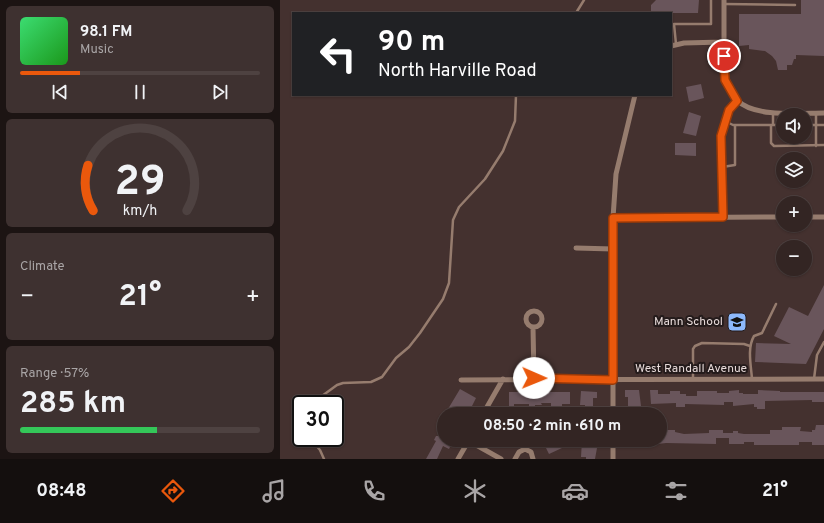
<!DOCTYPE html>
<meta charset="utf-8">
<style>
:root{--surface:#332523;--page:#3e3130;--text:#f1f3f6;--muted:#a9a5a6;--line:#4e4241;--accent:#ea580c}
body{margin:0;font-family:Overpass,sans-serif;background:var(--page);color:var(--text);height:100vh;display:flex;flex-direction:column;font-size:15px;white-space:nowrap}
*{box-sizing:border-box;margin:0}
p{font-size:13px;color:var(--muted)}
.icon{flex:none;width:22px;height:22px;fill:none;stroke:currentColor;stroke-width:2;stroke-linecap:round;stroke-linejoin:round}
.map{position:relative;flex:1;overflow:hidden}
.sheet{display:flex;flex-direction:column;gap:6px;padding:6px;background:#1c1413;width:280px}
.sheet>*{flex:none}
.hud{position:absolute;left:12px;top:12px;width:380px;height:84px;border-radius:0px;box-shadow:0 1px 3px #0004,0 0 0 1px var(--line);background:#202124;color:#fff;overflow:hidden}
.controls{position:absolute;left:496px;top:108px;display:grid;gap:8px}
.controls a{display:grid;place-items:center;width:36px;height:36px;border-radius:50%;background:var(--surface);box-shadow:0 1px 3px #0004,0 0 0 1px var(--line);font-size:20px}
.speed{position:absolute;left:12px;top:395px;display:flex;gap:8px;font-size:20px;font-weight:700;text-align:center}
.speed>*{display:grid;place-content:center;width:52px;height:52px;border-radius:50%;background:var(--surface);box-shadow:0 1px 3px #0004,0 0 0 1px var(--line);line-height:1}
.speed .limit{border:2px solid #111;border-radius:6px;background:#fff;color:#111}
.pin{position:absolute;display:grid;place-items:center;width:34px;height:34px;color:#fff;margin:-17px;border:2px solid #fff;border-radius:50%;box-shadow:0 1px 4px #0007}
.me{position:absolute;width:44px;margin:-22px;rotate:91deg;stroke-linejoin:round;filter:drop-shadow(0 0 3px #0008)}
.turn{display:flex;align-items:center;gap:14px;height:84px;padding:0 20px;font-size:18px}
.turn .icon{width:52px;height:52px;stroke-width:2.5}
.turn b{display:block;font-size:28px;line-height:34px}
.big{font-size:30px;font-weight:700;line-height:1.1}
.sheet .tile{flex:1;display:flex;flex-direction:column;justify-content:center;gap:6px;min-width:0;padding:0 14px;border-radius:6px;background:var(--page)}
.sheet .dial{align-items:center;gap:0}
.dial svg{height:104px;overflow:visible;fill:none;stroke:var(--line);stroke-width:7;stroke-linecap:round;text-anchor:middle}
.dial text{fill:var(--text);stroke:none}
.song{display:flex;align-items:center;gap:12px}
.cover{width:48px;height:48px;border-radius:6px;background:linear-gradient(135deg,hsl(140 70% 55%),hsl(120 70% 35%))}
.played{height:4px;border-radius:2px;background:linear-gradient(90deg,var(--accent) 25%,var(--line) 25%)}
.keys{display:flex;justify-content:space-around;direction:ltr}
.heat{display:flex;justify-content:space-between;align-items:center;font-size:22px;direction:ltr}
.charge{height:6px;border-radius:3px;background:linear-gradient(90deg,#34c759 57%,var(--line) 0)}
.trip{position:absolute;left:157px;top:407px;width:230px;height:40px;border-radius:20px;background:var(--surface);box-shadow:0 1px 3px #0004,0 0 0 1px var(--line);font-weight:700;line-height:40px;text-align:center}
.tab-bar{display:flex;height:64px;justify-content:space-around;align-items:center;background:#140f0e;color:var(--muted)}
.tab-bar .icon{width:28px;height:28px}
.tab-bar .selected{color:var(--accent)}
.tab-bar b{font-size:18px;color:var(--text)}
main{display:flex;flex:1;min-height:0}
.map>svg:first-child{display:block}
.building{fill:#69555b}
.lines{fill:none;stroke-linecap:round;stroke-linejoin:round}
.service{stroke:#967c6e;stroke-width:2.5}
.minor{stroke:#967c6e;stroke-width:5}
.route-casing{stroke:#983908;stroke-width:10}
.route{stroke:#ea580c;stroke-width:7}
.labels{text-anchor:middle;dominant-baseline:central;stroke-width:4;stroke-linejoin:round;paint-order:stroke}
.poi-label{font-size:12px;fill:#e8dbda;stroke:#241b1b;text-anchor:end}
.street-label{font-size:12px;fill:#e8dbda;stroke:#241b1b}
</style>
<main>
<section class="sheet">
<div class="tile">
<div class="song"><i class="cover"></i><div><b>98.1 FM</b><p>Music</p></div></div>
<div class="played"></div>
<div class="keys"><svg class="icon" aria-label="previous" viewBox="0 0 24 24"><path d="M18 5L8 12l10 7zM5 5v14"/></svg><svg class="icon" aria-label="pause" viewBox="0 0 24 24"><path d="M8 5v14M16 5v14"/></svg><svg class="icon" aria-label="next" viewBox="0 0 24 24"><path d="M6 5l10 7-10 7zM19 5v14"/></svg></div>
</div>
<div class="tile dial"><svg viewBox="0 0 100 80">
<path d="M14 69A42 42 0 1 1 86 69"/>
<path d="M14 69A42 42 0 0 1 10 34" stroke="#ea580c"/>
<text x="50" y="56" font-size="32" font-weight="700">29</text>
<text x="50" y="72" font-size="11">km/h</text>
</svg></div>
<div class="tile"><p>Climate</p>
<div class="heat"><a>−</a><b class="big">21°</b><a>+</a></div>
</div>
<div class="tile"><p>Range · 57%</p><b class="big">285 km</b><div class="charge"></div></div>
</section>
<div class="map">
<svg width="544" height="459" viewBox="0 0 544 459">
<rect width="100%" height="100%" fill="#44312f"/>
<path class="building" d="M376 0H419L418 13H371V5Z
M521 0H544V56L516 55V59H514L512 65H507V70H498L496 61 492 56 485 51 469 49V45L459 46V14H521Z
M421 84 424 98 409 102 406 87Z
M409 112 421 116 416 136 403 133Z
M395 143H416V156L395 155Z
M544 285V329L526 364 475 362 476 343 511 344 494 336 509 307 528 316Z
M180 389 196 398 188 414H168L170 410 168 409Z
M345 390H359L361 406H356V414H348V397H345Z
M370 390H378V394H390V391H400V394H406V396H417V391H437V393H449V391L459 390V393H463V394H478V390L500 391V392H544V402H532V400L485 401V409H477V407H474V404L453 406V402H444V405L405 404V407H396V403L371 404Z
M301 391 317 392V398H313V409H317V414H305V405H300Z
M229 392H290V404H282V408H271V403H261L262 405H255V409H249V404H234V407H229Z
M536 425H544V445H532V442H519V445H474V442H464V444H449V438H436V444L386 443 378 444 380 428H385V430H395V432L404 434 429 433V430H443V433H453V431H458V433L464 434H490V430H502V427H521L520 431 532 432V430H535Z
M164 426V440L172 443 169 449 163 446 157 459H146L156 441 154 440 156 436H159Z
M258 440H278L282 448 269 454 264 444 261 446Z
M302 440H316L317 448 315 459H306V457H301Z
M349 440H358L359 448H346L345 441Z"/>
<g class="lines">
<path class="service" d="M444 4 515 5
M296 13 304 0
M396 44 394 24H431V0
M445 121 453 125H503
M491 125V143L494 146 544 145
M493 125V113
M525 125H544
M536 146V114
M442 167 455 165V125
M413 379V349L415 346 422 343 464 344 470 346
M472 379C471 365 467 348 474 336L482 333 496 304
M534 379 537 355 544 342
M31 404 57 385 63 383 91 382 102 377 116 358 129 347 140 333 163 299 169 283 173 220 179 207 205 179 223 151 235 121 236 95
M21 412 17 416 15 424 21 431
M30 438 40 450 44 459"/>
<path class="minor" d="M444 0V69C445 79 449 92 457 100 474 118 521 113 544 113
M391 46 404 43 443 42
M443 217 441 136 449 110 457 101
M525 217H544
M333 218 503 217
M296 248 333 249
M246 319a8 8 0 1 1 16 0a8 8 0 1 1-16 0Z
M253 327 254 379
M181 380 544 379
M203 414 223 379
M333 414V218L336 174 355 95
M333 440V459
M189 441 221 459
M178 459 189 440
M235 459 239 452 245 449 251 452 253 459"/>
</g>
<g class="lines">
<g class="route-casing">
<path id="route" d="M254 378 333 380V218L443 217 441 136 449 110 457 101 445 80 444 56"/>
</g>
<use href="#route" class="route"/>
</g>
<defs>
<g id="school-square" transform="scale(1)"><rect x="-9" y="-9" width="18" height="18" rx="4" fill="#8db9fc" stroke="#241b1b"/><path d="M0-5L7-2L0 1L-7-2ZM-4 1L0 2.5L4 1V4Q0 6-4 4Z" fill="#111"/></g>
</defs>
<g fill-rule="evenodd">
<use href="#school-square" x="457" y="322"/>
</g>
<g class="labels">
<g class="poi-label">
<text x="443" y="322">Mann School</text>
</g>
<g class="street-label">
<text x="411" y="369">West Randall Avenue</text>
</g>
</g>
</svg>
<div class="controls">
<a><svg class="icon" aria-label="sound" viewBox="0 0 24 24"><path d="M4 9h4l5-4v14l-5-4H4zM17 9q2 3 0 6"/></svg></a>
<a><svg class="icon" aria-label="layers" viewBox="0 0 24 24"><path d="M12 4l9 5-9 5-9-5zM3 14l9 5 9-5"/></svg></a>
<a>+</a>
<a>−</a>
</div>
<div class="speed"><div class="limit">30</div></div>
<div class="pin" style="left:444px;top:56px;background:#d93025"><svg class="icon" aria-label="arrive" viewBox="0 0 24 24"><path d="M6 21V4h12l-3 4 3 4H6"/></svg></div>
<svg class="me" style="left:254px;top:378px" viewBox="-20 -20 40 40"><circle r="19" fill="#fff"/><path d="M0-13L10 11 0 6-10 11z" fill="#ea580c"/></svg>
<div class="trip">08:50 · 2 min · 610 m</div>
<div class="hud">
<div class="turn"><svg class="icon" aria-label="left" viewBox="0 0 24 24"><path d="M17 20v-9H6M10 6l-5 5 5 5"/></svg><div><b>90 m</b>North Harville Road</div></div>
</div>
</div>
</main>
<nav class="tab-bar">
<b>08:48</b>
<svg class="icon selected" aria-label="directions" viewBox="0 0 24 24"><path d="M12 3l9 9-9 9-9-9zM9 14v-3h6M13 9l2 2-2 2"/></svg>
<svg class="icon" aria-label="music" viewBox="0 0 24 24"><path d="M9 18V5l10-2v13"/><circle cx="6" cy="18" r="3"/><circle cx="16" cy="16" r="3"/></svg>
<svg class="icon" aria-label="phone" viewBox="0 0 24 24"><path d="M5 4h4l2 5-3 2q2 4 5 5l2-3 5 2v4C11 20 4 13 5 4z"/></svg>
<svg class="icon" aria-label="climate" viewBox="0 0 24 24"><path d="M12 3v18M4 7l16 10M4 17L20 7"/></svg>
<svg class="icon" aria-label="car" viewBox="0 0 24 24"><path d="M5 17H2v-5l4-1 3-4h7l3 4 3 1v5h-3M9 17h6M6 11h13"/><circle cx="7" cy="17" r="2"/><circle cx="17" cy="17" r="2"/></svg>
<svg class="icon" aria-label="filters" viewBox="0 0 24 24"><path d="M4 7h16M4 17h16"/><circle cx="9" cy="7" r="2"/><circle cx="15" cy="17" r="2"/></svg>
<b>21°</b>
</nav>
